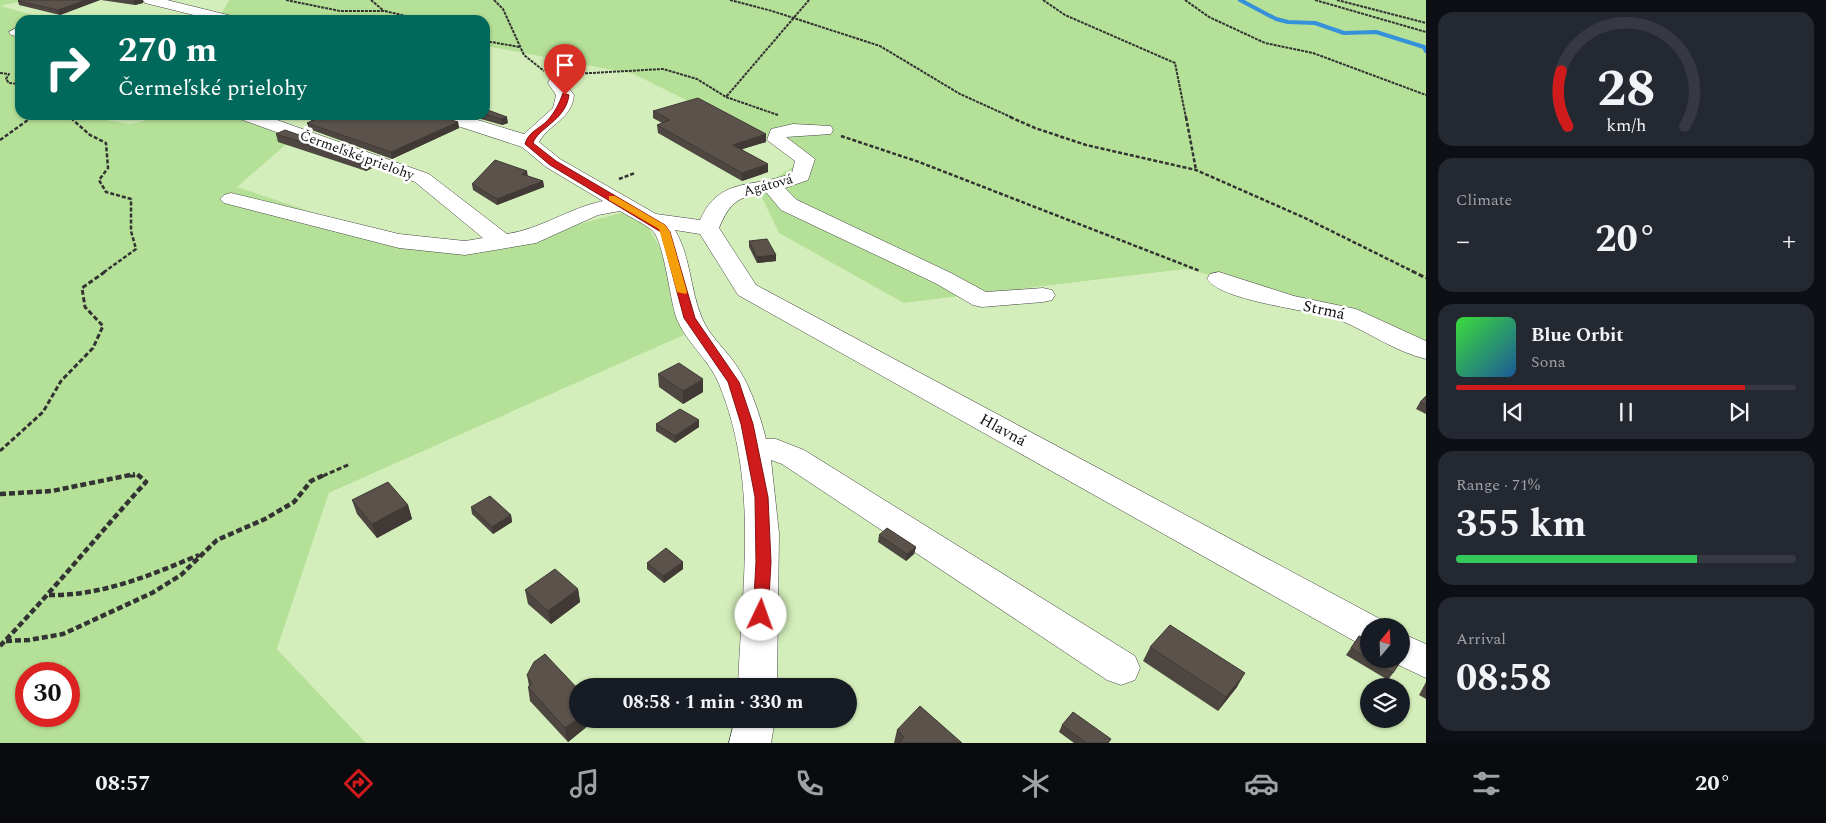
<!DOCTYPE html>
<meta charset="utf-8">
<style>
:root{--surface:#171b24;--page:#242831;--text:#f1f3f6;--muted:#9ea1a6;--line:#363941;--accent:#cf1b1c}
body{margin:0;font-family:Spectral,serif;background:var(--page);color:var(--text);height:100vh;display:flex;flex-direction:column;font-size:19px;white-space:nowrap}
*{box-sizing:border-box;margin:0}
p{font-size:16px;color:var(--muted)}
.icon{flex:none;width:28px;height:28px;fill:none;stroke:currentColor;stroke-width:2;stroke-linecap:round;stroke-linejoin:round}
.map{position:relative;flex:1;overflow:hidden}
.side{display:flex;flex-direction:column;gap:12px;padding:12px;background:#0d0f14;width:400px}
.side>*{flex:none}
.hud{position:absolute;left:15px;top:15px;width:475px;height:105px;border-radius:15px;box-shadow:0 1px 4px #0004;background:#00695c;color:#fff;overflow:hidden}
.needle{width:32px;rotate:19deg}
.buttons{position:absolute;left:1360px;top:618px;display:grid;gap:10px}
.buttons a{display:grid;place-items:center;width:50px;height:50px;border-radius:50%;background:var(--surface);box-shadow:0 1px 4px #0004;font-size:25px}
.speed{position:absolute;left:15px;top:662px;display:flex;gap:10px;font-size:25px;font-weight:700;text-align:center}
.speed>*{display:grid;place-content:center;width:65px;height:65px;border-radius:50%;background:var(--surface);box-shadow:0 1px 4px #0004;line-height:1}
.speed .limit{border:8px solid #d22;background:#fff;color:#111}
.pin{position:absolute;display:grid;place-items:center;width:42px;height:42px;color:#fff;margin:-51px -21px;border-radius:50% 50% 50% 0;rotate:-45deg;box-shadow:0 0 5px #0007}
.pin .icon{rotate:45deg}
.me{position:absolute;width:55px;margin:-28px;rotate:3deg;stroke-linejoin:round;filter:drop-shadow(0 0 4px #0008)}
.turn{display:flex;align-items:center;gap:18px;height:105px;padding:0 20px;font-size:22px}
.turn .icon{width:65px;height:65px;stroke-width:2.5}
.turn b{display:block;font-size:35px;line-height:42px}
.big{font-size:38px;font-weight:700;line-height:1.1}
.side .widget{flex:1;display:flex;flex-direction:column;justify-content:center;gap:8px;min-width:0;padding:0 18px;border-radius:15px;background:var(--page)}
.side .dial{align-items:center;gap:0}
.dial svg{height:130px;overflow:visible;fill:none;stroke:var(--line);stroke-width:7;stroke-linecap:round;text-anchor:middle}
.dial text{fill:var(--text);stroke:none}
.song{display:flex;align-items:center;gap:15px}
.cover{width:60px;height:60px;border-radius:8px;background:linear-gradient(135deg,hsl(120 70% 55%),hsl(210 70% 35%))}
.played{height:5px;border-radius:2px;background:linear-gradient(90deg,var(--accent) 85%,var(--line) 85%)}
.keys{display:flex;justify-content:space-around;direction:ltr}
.heat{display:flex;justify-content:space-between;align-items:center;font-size:28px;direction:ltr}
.charge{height:8px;border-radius:4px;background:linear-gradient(90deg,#34c759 71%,var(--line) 0)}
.trip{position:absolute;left:569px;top:678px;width:288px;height:50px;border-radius:25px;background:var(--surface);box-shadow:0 1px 4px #0004;font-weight:700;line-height:50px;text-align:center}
.tab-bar{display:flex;height:80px;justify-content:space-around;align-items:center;background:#090b0e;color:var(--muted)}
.tab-bar .icon{width:35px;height:35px}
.tab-bar .active{color:var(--accent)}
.tab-bar b{font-size:22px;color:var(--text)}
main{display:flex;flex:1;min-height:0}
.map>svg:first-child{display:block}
.green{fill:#d3eeba;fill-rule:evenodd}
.forest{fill:#b5e097;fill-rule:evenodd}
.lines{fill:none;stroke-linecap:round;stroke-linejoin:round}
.stream{stroke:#3591d9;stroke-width:4}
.minor-casing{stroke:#444;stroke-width:1}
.path-far3{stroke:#333;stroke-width:2;stroke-dasharray:3 1;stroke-linecap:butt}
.path-far2{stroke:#333;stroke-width:2.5;stroke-dasharray:4 2;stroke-linecap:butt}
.path-far1{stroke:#333;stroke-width:3;stroke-dasharray:5 2.5;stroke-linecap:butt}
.path{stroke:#333;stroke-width:4.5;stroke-dasharray:6 3;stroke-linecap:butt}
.minor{fill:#fff;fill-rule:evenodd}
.wall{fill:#4e4741}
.shaded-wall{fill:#403935}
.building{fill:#5b524c;stroke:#403935}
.route{fill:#cf1b1c;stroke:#871212}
.slow{fill:#f59e0b}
.labels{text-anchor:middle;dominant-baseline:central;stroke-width:5;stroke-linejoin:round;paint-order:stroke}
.far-street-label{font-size:14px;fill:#111;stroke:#fff}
.street-label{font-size:16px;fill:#111;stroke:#fff}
</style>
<main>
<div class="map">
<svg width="1426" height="743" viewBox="0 0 1426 743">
<rect width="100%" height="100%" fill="#fffdf5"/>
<path class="green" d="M27 0H229L221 14 228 20H51L0 6Z
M485 46 633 74 806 160 904 303 1187 269 1372 321 1426 350V743H366L277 649 329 493 703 326 491 247 376 233 236 187 298 134 256 115H485ZM1369 626H1401V659H1369ZM578 686H848V719H578ZM1369 686H1401V719H1369Z
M77 115H164L131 124Z"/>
<path class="forest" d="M0 0H27L1 6 51 20H20V38L16 40 20 50V115H77L131 124 164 115H256L298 134 237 187 376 233 491 247 633 210 647 225 704 326 329 493 277 649 366 743H0ZM26 674H69V716H26Z
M229 0H1426V350L1372 321 1187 269 904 303 779 233 758 189 805 159 633 74 485 46V20H228L221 14Z"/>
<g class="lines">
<path class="stream" d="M1240 0 1276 19 1288 22 1315 23 1344 33 1376 32 1424 47 1426 51"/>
<g class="minor-casing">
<path id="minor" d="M143 0H167L236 17 238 20H214L145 3Z
M16 28 20 29V37L11 35 9 32Z
M556 78 562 79 574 95C572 119 549 124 539 142L560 159 656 214 700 220C720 175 755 189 792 173L795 161 767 140 771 129 793 124 831 126 833 130 831 134 786 137 815 159 808 180 785 188 797 200 951 273 986 292 1043 288 1052 290 1055 295 1052 300 1043 302 982 307 973 305 935 283 781 210 766 192C738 197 730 202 719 228L756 285 1382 620 1385 626H1369V646L1356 642 738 295 700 234 675 230C691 257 690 290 702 318 709 335 723 347 734 362 750 384 759 412 766 439H776L804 450 1135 656 1140 668 1135 680 1121 685 1107 680 782 464 771 460 779 533 777 686H738C742 584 759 481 719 384 709 359 686 343 676 317 670 299 664 241 652 230 643 223 630 217 620 211L598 215 536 243 465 255 399 248 224 203 220 199 224 195 231 193 399 234 465 241 483 238 415 182 240 119 237 115H263L429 174 507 234C541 229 569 208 603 201L546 167 522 147 436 119 433 115H461L524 134 553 108 556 95 548 83 550 79Z
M1219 272 1294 296 1356 309 1426 341V359C1396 352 1370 333 1342 321 1313 309 1224 303 1207 279L1210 274Z
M1401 633 1426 644V678L1388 660 1401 659Z
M735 719H775L771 743H729Z"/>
</g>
<path class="path-far3" d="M286 0 340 11H385L422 20
M371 0 384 11
M494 0 503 9 524 55 544 71
M730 0 772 11 880 46 960 94 1013 118
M1043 0 1065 15 1175 63 1186 118
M1185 0 1209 17 1265 43 1313 53 1426 95
M1315 0 1426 32
M1337 0 1426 23
M485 41 520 47
M0 73 9 74 6 79 9 83 20 84
M573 74 663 69 697 79 726 97
M73 115V118
M778 115 726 97 809 0
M30 118 35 115"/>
<path class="path-far2" d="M73 117V120L90 135 106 143 108 168 99 180 106 192 131 199V231L136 249 104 272
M1010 117 1035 128 1086 145 1196 170 1305 218 1414 272
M1186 117 1196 170
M841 136 919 162 1200 271
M0 140 32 117
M619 179 635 173"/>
<path class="path-far1" d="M1412 271 1426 278
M0 451 43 412 61 381 93 348 103 326 85 307 82 288 106 271
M130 476H139
M323 476 350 464"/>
<path class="path" d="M0 494 52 491 135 474
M49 595C102 596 151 575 199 555
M6 641 29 640 63 634 152 593 181 575 217 540 265 519 294 502 311 481 326 474
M0 646C51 593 97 536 146 482L137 474"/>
<use href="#minor" class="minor"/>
</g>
<path class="wall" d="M20 0H100L60 15 19 5 18 1Z
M101 0H143V3L135 5Z
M485 109 508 123 502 125 467 115H485Z
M653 111 766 134V142L742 149 768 172 742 181 658 133 657 125 662 123 653 118Z
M309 115 458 122 459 128 392 159 309 129 307 123 311 121Z
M276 134 370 160 372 168 366 171 278 142Z
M527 171V176L543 181 544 187 497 205 473 190 472 184Z
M749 241 776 255V261L757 263 749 247Z
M658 374 703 392 683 404 659 387Z
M1426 396V414L1416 409 1420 402Z
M699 420V427L675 443 656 431V424Z
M352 500 408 505 412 519 377 538 357 514Z
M471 507 511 515 512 522 493 534 472 514Z
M879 535 916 547 914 554 906 561 878 542Z
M683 562V569L664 583 647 569V563Z
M578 589 580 602 551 624 528 604 525 590Z
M1359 636 1369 659 1393 673 1388 680 1346 655Z
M1150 647 1237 687 1218 711 1143 661Z
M527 675 589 725 568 742 530 701 528 687 529 686Z
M1426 682V699L1419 695Z
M1062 725 1109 743H1074L1059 732Z
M897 730 962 743H894Z"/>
<path class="shaded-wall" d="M86 0H100L60 15 58 10Z
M137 0H143V3L135 5 133 1Z
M507 117 508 123 502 125 501 119Z
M458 122 459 128 392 159 391 152Z
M766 134V142L733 152V145Z
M370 160 372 168 366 171 363 162Z
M768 164V172L742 181V173Z
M527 171 528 177 522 174Z
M543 181 544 187 497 205V199Z
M776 255V261L757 263V257Z
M703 379V392L683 404V391Z
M699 420V427L675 443V436Z
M408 505 412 519 377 538 372 524Z
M511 515 512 522 493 534 492 527Z
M916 547 914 554 906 561 907 554Z
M683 562V569L664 583 663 576Z
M578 589 580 602 551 624 548 611Z
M1245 673 1237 687 1218 711 1226 697Z
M578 719H588L589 725 568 742 565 728Z"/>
<path class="building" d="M20 0H86L58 10 18 1Z
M698 98 766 134 733 145 768 164 742 173 657 125 670 120 653 111Z
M485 109 507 117 501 119 485 114Z
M310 115H436L458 122 391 152 307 123 319 118Z
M285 130 370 160 363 162 276 134Z
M495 160 527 171 522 174 543 181 497 199 472 184Z
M767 239 776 255 757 257 749 241Z
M679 363 703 379 683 391 658 374Z
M1426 396V405L1420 402Z
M680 409 699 420 675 436 656 424Z
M388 482 408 505 372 524 352 500Z
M490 496 511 515 492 527 471 507Z
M887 528 916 547 907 554 879 535Z
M666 548 683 562 663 576 647 563Z
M555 569 578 589 548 611 525 590Z
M1170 625 1245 673 1226 697 1150 647Z
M1359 636 1369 639V659L1351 648Z
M545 654 578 689V719L565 728 528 687 532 684 527 675 534 662Z
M1369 659H1402L1393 673Z
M920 706 962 743H899L904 737 897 730Z
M1073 712 1111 739 1108 743H1086L1062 725Z"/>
<path class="route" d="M563 93 569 95C566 120 538 128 533 143L556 161 665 225 670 232 695 318 739 382 753 424 768 497 771 562 768 615 766 619 761 621 755 619 753 615 756 562 755 497 741 424 728 382 684 318 661 232 550 165 525 144C528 132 539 129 547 121 555 112 559 104 563 93Z"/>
<path class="slow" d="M609 196H615L665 225 670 232 687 292 686 294 677 292 659 229 609 200Z"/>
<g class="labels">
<g class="far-street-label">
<text transform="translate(357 155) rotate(20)">Čermeľské prielohy</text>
<text transform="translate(768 185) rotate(-15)">Agátová</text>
</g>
<g class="street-label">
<text transform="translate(1324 310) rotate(12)">Strmá</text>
<text transform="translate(1003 430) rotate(29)">Hlavná</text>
</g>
</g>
</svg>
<div class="buttons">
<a><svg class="needle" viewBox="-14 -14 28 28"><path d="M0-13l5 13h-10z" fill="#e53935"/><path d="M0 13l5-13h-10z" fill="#9ea1a6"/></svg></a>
<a><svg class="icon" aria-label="layers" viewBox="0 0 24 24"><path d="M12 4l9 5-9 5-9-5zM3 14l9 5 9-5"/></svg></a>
</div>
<div class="speed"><div class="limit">30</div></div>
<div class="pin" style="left:565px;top:95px;background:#d93025"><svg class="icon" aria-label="arrive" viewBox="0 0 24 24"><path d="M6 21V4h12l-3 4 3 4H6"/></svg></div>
<svg class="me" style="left:761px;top:615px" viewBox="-20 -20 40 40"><circle r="19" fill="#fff"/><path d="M0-13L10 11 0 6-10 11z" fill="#cf1b1c"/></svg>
<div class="trip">08:58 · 1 min · 330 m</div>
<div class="hud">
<div class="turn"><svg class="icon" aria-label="right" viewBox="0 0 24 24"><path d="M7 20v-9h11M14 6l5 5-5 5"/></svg><div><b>270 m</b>Čermeľské prielohy</div></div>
</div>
</div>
<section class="side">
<div class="widget dial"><svg viewBox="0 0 100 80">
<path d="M14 69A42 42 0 1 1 86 69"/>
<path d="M14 69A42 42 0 0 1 10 35" stroke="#cf1b1c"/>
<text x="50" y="56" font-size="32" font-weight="700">28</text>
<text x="50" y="72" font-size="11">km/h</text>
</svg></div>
<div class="widget"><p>Climate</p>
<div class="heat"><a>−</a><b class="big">20°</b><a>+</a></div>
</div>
<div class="widget">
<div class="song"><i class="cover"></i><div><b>Blue Orbit</b><p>Sona</p></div></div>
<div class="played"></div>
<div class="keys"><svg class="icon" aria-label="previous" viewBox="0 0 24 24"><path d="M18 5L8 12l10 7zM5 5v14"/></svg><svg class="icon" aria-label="pause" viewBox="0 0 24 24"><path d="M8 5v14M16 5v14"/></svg><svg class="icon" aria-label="next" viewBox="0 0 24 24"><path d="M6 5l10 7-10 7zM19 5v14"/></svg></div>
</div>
<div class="widget"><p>Range · 71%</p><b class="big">355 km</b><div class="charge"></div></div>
<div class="widget"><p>Arrival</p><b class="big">08:58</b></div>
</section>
</main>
<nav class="tab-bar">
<b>08:57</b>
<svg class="icon active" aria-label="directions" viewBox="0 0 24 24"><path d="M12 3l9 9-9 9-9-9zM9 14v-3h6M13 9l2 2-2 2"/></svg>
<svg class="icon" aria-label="music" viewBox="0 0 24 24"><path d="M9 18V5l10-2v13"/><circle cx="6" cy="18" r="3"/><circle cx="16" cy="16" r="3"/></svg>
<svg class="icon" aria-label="phone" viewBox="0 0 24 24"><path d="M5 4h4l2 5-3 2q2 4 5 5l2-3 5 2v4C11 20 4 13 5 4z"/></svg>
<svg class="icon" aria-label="climate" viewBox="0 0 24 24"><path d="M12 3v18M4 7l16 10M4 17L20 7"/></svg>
<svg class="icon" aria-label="car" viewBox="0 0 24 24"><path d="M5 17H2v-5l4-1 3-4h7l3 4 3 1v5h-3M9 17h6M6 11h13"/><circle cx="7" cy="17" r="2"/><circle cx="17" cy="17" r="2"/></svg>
<svg class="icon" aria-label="filters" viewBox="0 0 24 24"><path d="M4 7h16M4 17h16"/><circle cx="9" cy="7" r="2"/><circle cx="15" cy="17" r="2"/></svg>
<b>20°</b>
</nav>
